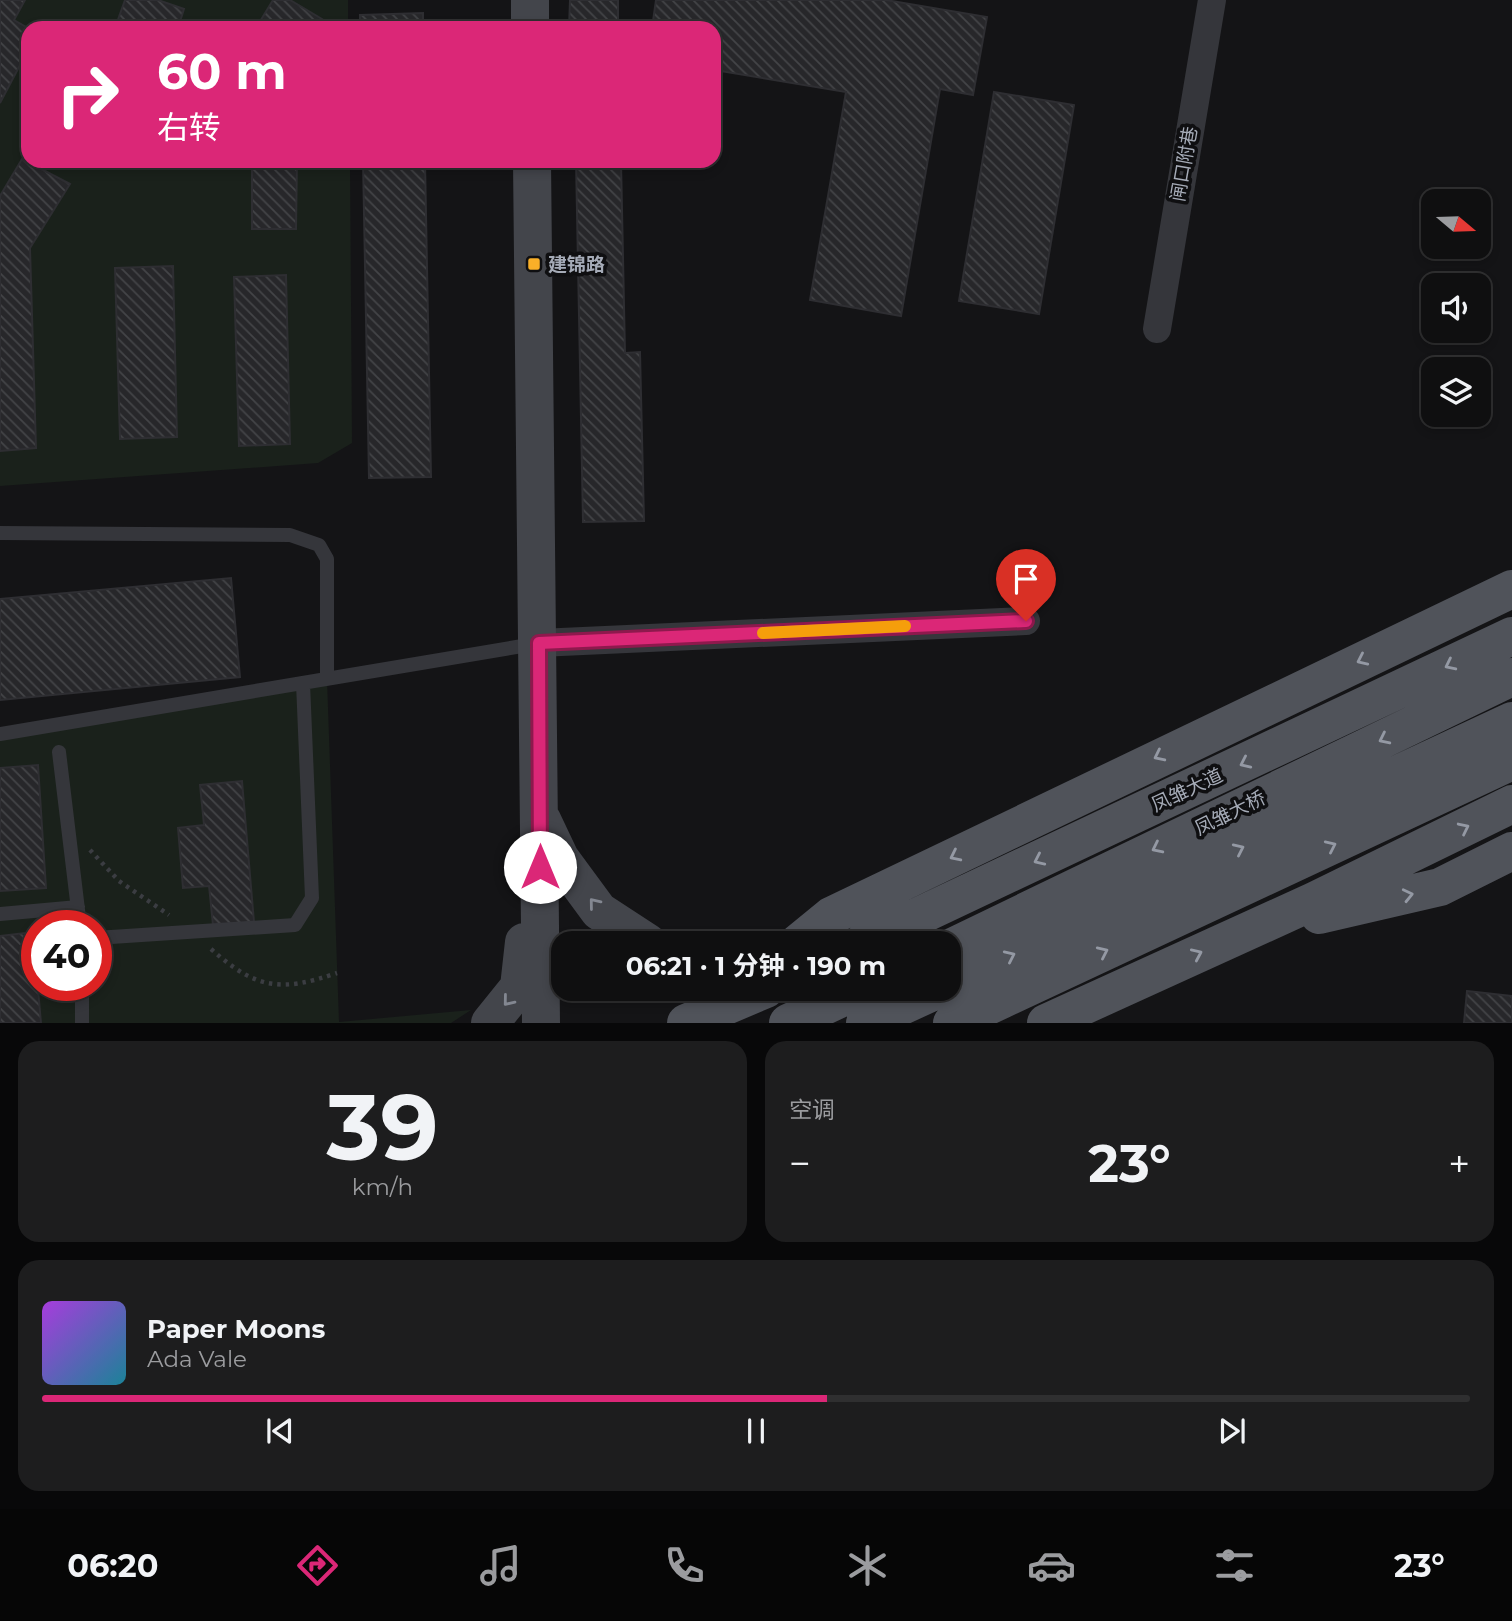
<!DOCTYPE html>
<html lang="zh">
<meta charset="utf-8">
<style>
:root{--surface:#0f0f10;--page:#1d1d1e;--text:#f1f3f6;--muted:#9b9c9f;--line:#2f2f30;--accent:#db2777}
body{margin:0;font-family:Montserrat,"Noto Sans SC",sans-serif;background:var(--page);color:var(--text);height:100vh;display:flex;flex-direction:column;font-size:26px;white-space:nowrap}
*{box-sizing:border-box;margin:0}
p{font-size:23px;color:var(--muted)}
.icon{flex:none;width:38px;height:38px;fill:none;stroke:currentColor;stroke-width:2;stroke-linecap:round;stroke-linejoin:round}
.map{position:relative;height:1023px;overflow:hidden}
.side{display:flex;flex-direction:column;gap:18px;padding:18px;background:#080809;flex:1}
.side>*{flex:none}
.hud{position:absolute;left:21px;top:21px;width:700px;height:147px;border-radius:21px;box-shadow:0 4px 10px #0003,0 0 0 2px var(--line);background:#db2777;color:#fff;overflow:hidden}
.needle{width:46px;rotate:109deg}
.controls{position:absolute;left:1421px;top:189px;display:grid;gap:14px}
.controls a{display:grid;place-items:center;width:70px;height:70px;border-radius:14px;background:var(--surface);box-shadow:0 4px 10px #0003,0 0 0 2px var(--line);font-size:35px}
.speed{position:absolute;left:21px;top:910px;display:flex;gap:14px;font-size:35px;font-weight:700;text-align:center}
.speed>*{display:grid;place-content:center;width:91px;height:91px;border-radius:50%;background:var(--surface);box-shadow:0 4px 10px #0003,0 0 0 2px var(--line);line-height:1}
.speed .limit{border:10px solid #d22;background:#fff;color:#111}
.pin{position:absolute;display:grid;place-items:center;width:60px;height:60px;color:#fff;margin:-72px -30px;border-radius:50% 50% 50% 0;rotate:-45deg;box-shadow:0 0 7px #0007}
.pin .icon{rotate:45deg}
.me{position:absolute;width:77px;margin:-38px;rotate:0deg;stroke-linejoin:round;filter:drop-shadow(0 0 5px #0008)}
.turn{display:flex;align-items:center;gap:24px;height:147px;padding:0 21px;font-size:32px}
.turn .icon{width:91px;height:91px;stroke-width:2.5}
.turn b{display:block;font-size:49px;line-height:60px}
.big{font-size:52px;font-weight:700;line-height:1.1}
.side .card{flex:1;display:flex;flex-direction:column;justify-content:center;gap:10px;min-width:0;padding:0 24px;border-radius:21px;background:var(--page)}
.side .dial{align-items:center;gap:0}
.dial b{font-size:91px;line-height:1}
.song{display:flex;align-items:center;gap:21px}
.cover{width:84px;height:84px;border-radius:10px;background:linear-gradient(135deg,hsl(280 70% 55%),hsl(190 70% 35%))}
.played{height:7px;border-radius:4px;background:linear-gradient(90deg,var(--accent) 55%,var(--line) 55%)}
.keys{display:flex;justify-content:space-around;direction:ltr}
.heat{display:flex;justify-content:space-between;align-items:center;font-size:38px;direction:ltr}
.side .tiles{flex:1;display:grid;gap:18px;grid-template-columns:1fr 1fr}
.card:last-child{grid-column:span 2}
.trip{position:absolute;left:551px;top:931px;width:410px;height:70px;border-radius:21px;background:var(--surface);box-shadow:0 4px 10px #0003,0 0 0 2px var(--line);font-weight:700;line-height:70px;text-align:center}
.tabs{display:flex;height:112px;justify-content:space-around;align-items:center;background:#060606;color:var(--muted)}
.tabs .icon{width:49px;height:49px}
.tabs .active{color:var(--accent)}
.tabs b{font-size:32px;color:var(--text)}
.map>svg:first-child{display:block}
.green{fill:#1a211b;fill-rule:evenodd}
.building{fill:url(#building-back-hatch);stroke:#2e2e32;stroke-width:2}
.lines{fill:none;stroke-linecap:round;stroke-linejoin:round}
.path{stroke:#3b3d42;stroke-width:4.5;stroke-dasharray:3.5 5;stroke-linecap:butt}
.lane{stroke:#35363b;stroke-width:14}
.street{stroke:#35363b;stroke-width:28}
.secondary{stroke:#43454b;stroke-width:38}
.primary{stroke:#50535a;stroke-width:38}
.oneway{stroke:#9499a4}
.oneway2{stroke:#838791}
.route-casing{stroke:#8e194d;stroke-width:18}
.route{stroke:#db2777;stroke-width:12}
.slow{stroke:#f59e0b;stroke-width:12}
.poi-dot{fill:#f9af28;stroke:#0f0f11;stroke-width:2.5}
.labels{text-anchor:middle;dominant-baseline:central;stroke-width:7;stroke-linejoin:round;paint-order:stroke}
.street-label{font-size:19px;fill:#a5abb7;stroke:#0f0f11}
.poi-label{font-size:19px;font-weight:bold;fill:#a5abb7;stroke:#0f0f11;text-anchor:start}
</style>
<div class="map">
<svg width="1512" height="1023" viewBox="0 0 1512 1023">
<defs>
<pattern id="building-back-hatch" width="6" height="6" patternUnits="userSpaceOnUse" patternTransform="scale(1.75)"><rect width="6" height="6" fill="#27272a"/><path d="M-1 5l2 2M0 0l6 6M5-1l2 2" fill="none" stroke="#434447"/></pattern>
</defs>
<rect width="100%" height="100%" fill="#141416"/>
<path class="green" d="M0 0H348V28H28V161H350L352 443 318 463 0 486Z
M327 679 339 1022 471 1010 451 1023H0V734ZM37 926H96V985H37Z"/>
<path class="building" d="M0 0H25L14 20 28 28V50L0 103Z
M125 0H158L184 9 178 28H115Z
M273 0H290L322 19 316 28H256Z
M570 0H618V28H569Z
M656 0H886L987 17 973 95 940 89 901 316 810 300 846 92 714 70V28H652Z
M423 13V28H360V15Z
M994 92 1074 105 1039 314 959 301Z
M22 159 70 184 30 248 36 448 0 451V196Z
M252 161H297L296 229H252Z
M363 161H425L431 477 369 478Z
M576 161H621L625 353 640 352 644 521 583 522Z
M173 266 177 437 120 439 115 268Z
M286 275 290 444 239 446 234 277Z
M231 578 240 677 0 700V599Z
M38 765 46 888 0 891V768Z
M242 781 254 922 213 925 209 886 183 888 178 828 204 825 200 785Z
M33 932 41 1023H0V936Z
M1467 991 1512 996V1023H1464Z"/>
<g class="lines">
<path class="path" d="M90 850 119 881 169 915
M211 949C257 990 281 992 337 973"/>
<path class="lane" d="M0 533 290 535 319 545 327 559V679
M0 734 534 644
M59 752 80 926
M0 914 78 907
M96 938 295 925 312 898 303 683
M82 985V1023"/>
<path class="street" d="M1157 329 1212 0
M539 643 1026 621"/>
<path class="secondary" d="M530 0V28
M532 161 541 1023
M542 820 560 858 599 911 648 943
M490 1023 519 987 524 942"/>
<path class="primary" d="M1319 915 1440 887 1512 851
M798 943 831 916 1512 589
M862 943 1512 636
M948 949 1512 677
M948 984 1512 721
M686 1023 766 989
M788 1023 861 989
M865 1023 939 989
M952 1023 1512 761
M1046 1023 1314 901 1512 804"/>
</g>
<defs><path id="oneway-chevron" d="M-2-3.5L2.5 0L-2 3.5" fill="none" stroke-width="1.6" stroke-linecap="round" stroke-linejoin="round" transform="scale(1.75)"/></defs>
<g class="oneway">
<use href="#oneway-chevron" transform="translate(1362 660) rotate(155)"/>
<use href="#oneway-chevron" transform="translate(1450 665) rotate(154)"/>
<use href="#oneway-chevron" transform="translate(1384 739) rotate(154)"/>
<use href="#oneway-chevron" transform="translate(1159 756) rotate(154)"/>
<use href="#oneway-chevron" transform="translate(1245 763) rotate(155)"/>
<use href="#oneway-chevron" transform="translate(1464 828) rotate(-26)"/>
<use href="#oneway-chevron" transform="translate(1331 846) rotate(-25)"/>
<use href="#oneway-chevron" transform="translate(1157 848) rotate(154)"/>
<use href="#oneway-chevron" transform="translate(1239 849) rotate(-25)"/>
<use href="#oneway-chevron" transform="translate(955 856) rotate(154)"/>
<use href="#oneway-chevron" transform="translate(1039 860) rotate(155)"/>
<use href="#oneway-chevron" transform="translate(1408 895) rotate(-13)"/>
<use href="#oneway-chevron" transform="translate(1103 952) rotate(-25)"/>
<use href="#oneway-chevron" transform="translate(1197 954) rotate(-24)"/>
<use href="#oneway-chevron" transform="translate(1010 956) rotate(-25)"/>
</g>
<g class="oneway2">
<use href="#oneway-chevron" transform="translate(594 903) rotate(-129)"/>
<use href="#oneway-chevron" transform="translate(508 1001) rotate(129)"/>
</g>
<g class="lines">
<g class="route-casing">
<path id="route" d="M540 867 539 643 1026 621"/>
</g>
<use href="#route" class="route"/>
<path class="slow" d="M763 633 905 626"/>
</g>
<rect class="poi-dot" x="527" y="257" width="14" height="14" rx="3.5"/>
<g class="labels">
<g class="street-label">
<text transform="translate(1184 164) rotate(-80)">闸口附巷</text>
<text transform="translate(1187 790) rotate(-25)">凤雏大道</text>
<text transform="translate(1230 813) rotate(-26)">凤雏大桥</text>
</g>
<g class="poi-label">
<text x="548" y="264">建锦路</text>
</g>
</g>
</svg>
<div class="controls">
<a><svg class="needle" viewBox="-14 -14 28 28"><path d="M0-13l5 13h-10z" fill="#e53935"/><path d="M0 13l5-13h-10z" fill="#9b9c9f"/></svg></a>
<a><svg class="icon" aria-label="sound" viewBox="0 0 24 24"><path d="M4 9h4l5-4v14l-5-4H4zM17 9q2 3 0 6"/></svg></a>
<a><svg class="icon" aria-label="layers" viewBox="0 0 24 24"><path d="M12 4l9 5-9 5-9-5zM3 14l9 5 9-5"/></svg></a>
</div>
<div class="speed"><div class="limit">40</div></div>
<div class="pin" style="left:1026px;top:621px;background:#d93025"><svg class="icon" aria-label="arrive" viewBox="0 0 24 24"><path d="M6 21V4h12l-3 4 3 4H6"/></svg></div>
<svg class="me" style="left:540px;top:867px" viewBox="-20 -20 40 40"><circle r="19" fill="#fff"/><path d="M0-13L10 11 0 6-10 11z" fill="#db2777"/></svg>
<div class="trip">06:21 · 1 分钟 · 190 m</div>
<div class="hud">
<div class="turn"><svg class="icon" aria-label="right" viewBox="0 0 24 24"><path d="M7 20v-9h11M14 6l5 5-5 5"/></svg><div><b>60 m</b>右转</div></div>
</div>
</div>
<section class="side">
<div class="tiles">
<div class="card dial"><b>39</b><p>km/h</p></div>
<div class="card"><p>空调</p>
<div class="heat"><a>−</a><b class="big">23°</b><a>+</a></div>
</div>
<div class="card">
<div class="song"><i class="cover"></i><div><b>Paper Moons</b><p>Ada Vale</p></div></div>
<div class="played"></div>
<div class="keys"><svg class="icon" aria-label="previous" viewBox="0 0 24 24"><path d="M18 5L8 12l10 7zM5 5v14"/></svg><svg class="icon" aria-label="pause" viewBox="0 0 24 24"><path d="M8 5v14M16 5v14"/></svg><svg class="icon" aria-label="next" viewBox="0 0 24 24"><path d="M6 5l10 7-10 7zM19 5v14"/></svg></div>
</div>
</div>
</section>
<nav class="tabs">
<b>06:20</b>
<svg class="icon active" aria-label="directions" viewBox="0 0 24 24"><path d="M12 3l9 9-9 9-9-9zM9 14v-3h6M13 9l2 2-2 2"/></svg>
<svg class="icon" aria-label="music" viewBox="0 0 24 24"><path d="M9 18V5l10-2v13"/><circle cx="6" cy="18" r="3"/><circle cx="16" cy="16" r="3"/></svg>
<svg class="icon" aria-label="phone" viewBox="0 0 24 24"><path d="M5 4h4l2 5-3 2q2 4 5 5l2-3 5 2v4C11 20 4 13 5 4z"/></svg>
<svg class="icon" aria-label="climate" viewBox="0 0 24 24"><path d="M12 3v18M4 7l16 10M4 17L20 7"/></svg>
<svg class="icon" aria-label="car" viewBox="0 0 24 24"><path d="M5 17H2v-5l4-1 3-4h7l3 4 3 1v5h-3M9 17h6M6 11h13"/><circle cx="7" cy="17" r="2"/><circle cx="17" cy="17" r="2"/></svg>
<svg class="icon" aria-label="filters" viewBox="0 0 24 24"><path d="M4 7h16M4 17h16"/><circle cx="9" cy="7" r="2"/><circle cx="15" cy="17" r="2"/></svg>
<b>23°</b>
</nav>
